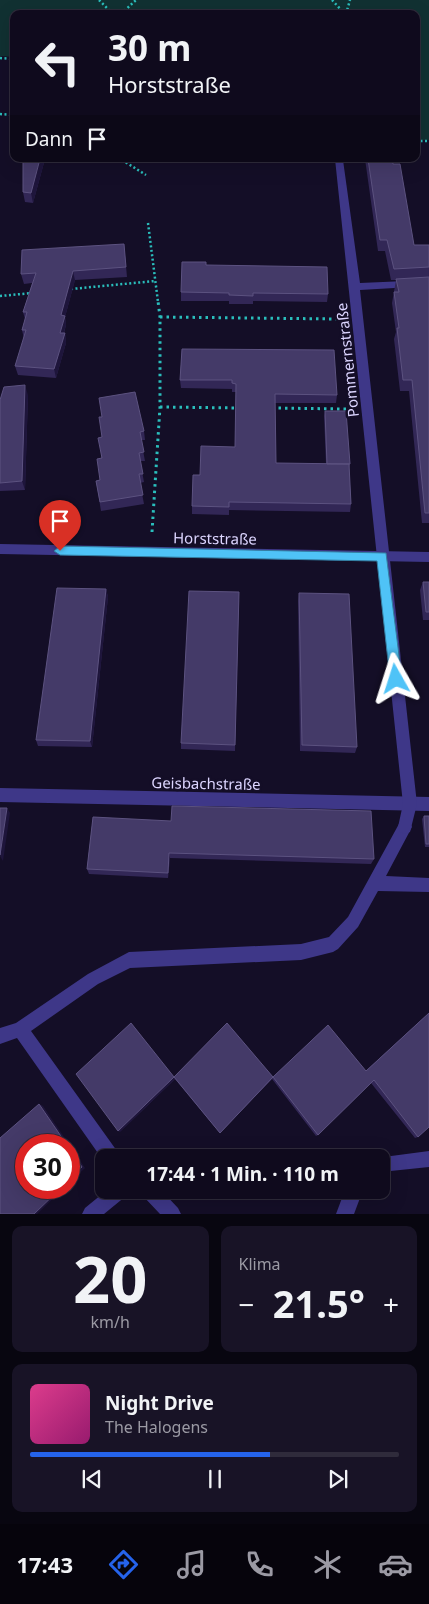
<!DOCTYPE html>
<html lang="de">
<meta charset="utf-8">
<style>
:root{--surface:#0f0a1d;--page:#181326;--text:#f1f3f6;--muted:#9b9aa4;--line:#2f2b3b;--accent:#2563eb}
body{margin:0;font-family:"Noto Sans",sans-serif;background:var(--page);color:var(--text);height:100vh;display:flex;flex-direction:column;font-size:19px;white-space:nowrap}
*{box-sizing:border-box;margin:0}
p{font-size:16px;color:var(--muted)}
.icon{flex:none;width:28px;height:28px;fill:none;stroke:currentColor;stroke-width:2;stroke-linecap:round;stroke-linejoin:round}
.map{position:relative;height:1214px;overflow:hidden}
.panel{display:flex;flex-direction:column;gap:12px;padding:12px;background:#080610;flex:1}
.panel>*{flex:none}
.hud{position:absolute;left:10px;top:10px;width:410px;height:152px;border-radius:10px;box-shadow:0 5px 20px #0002,0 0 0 1px var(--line);background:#0f0a1d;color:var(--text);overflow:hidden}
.speed{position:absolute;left:15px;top:1134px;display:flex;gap:10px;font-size:25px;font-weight:700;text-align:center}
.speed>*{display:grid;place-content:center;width:65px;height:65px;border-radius:50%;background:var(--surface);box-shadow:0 5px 20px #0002,0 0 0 1px var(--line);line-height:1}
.speed .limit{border:8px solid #d22;background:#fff;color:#111}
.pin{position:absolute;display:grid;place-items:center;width:42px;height:42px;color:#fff;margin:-51px -21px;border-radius:50% 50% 50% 0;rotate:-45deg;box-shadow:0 0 5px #0007}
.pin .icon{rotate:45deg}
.me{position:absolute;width:55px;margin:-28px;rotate:354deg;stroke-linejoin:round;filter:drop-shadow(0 0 4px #0008)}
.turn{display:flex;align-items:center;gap:18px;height:105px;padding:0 15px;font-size:22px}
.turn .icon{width:65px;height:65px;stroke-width:2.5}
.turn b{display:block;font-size:35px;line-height:42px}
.then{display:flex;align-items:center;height:48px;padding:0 15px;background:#0003;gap:10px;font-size:19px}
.big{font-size:38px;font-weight:700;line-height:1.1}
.panel .tile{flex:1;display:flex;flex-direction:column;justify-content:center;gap:8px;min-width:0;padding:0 18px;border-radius:10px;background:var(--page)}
.panel .dial{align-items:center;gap:0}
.dial b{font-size:65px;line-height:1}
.song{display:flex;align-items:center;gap:15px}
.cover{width:60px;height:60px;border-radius:8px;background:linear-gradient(135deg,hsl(330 70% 55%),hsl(320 70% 35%))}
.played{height:5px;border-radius:2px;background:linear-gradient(90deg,var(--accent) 65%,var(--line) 65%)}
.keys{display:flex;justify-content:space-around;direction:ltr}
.heat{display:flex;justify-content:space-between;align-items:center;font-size:28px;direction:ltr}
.panel .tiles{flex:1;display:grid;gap:12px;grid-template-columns:1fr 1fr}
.tile:last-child{grid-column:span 2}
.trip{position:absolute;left:95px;top:1149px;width:295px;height:50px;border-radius:10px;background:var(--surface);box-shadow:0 5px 20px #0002,0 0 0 1px var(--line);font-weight:700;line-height:50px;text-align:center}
.dock{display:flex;height:80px;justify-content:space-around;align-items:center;background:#06040c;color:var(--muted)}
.dock .icon{width:35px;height:35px}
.dock .selected{color:var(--accent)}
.dock b{font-size:22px;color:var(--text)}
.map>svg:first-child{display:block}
.green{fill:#113132}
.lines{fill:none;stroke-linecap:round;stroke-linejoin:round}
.path-far1{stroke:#2abebc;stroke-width:2.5;stroke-dasharray:2 2.5;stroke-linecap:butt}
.path{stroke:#2abebc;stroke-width:3;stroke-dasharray:2.5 4;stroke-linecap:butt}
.service{fill:#3e3788;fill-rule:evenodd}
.minor{fill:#3e3788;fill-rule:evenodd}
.tertiary{fill:#3e3788;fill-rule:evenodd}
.wall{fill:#322756}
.shaded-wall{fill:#1e153b}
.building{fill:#443a68;stroke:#5c5280}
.route{fill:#4fc3f7;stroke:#337fa1}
.labels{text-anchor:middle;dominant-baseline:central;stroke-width:5;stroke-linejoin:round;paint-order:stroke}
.street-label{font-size:15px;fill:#dcd5ff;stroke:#140e27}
</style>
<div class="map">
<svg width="429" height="1214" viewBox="0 0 429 1214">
<rect width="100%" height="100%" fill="#140e27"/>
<path class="green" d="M0 0H429V140H416V14H14V57L0 56Z"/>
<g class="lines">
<path class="path-far1" d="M99 0 113 14
M332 0 345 14
M121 14 136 0
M346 14 350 0
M0 58 14 59
M0 114 14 115
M416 141H429
M122 159 320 160
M122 160 146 175
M148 223 158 302
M71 289 155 281
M0 296 32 293"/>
<path class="path" d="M160 317 337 319
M160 407 239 408
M272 408 346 409
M152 532 160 407V317L158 301"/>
<path class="service" d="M0 788 429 797V811L0 802Z
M405 820 410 822 412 827 386 876 429 878V892L378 891 358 927 338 949 333 952 301 960 130 968 98 984 31 1031 122 1158H104V1160L100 1156 17 1038 0 1044V1028L16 1023 88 974 129 952 301 944 329 937 348 917 400 822Z
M190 1150H213L219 1152 221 1158H182L184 1152Z
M429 1151V1167L381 1172V1158H376Z
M107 1190H129L126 1196 104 1214H82L85 1208Z
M140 1190H161L178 1208 181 1214H160L143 1196Z
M345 1190H363L354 1214H336Z"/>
<path class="minor" d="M335 159 343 160 360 283 429 280V286L360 290 417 804 410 832 405 834 400 832 398 827 403 804Z"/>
<path class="tertiary" d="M0 544 429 552V562L0 554Z"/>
</g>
<path class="wall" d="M45 159 33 203 25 202 23 192Z
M365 159H392L414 245H429V523H422L409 391H400L394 339 396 332 392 303 396 280H391L385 251H378Z
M124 244 127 277 75 280 65 317 66 325 64 333H65L66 343 56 378 18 375 15 366 24 339 22 330 25 319 23 312 32 283 24 284 21 274Z
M206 265 328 294 327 302 253 301V304H229V301H181V292Z
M182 349 337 395 336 403H275L276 463 326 464 324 416 325 411 350 464 349 468 351 504 350 512 229 510V515L192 514V506L200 475 235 447 236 392H232V389L181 388 180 380Z
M28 395 25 490 0 491V400Z
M144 431 145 440H141L145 461H140L144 482 140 483 144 504 101 511 96 481 100 480 102 437Z
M423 582H429V620H423L420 590Z
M106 589 108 597 92 747 38 746 36 740Z
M239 592 235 751 181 749V743Z
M299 593 357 747 355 753 300 751 298 601Z
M424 816H429V847H425L422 819Z
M93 817 374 859 371 864 170 858 168 878 89 874 87 869Z
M429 1013V1127L418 1137 415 1138 371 1083 318 1135 316 1136 272 1079 220 1133 175 1079 120 1132 174 1077H273L366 1071Z"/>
<path class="shaded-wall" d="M40 159H45L33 203 31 193Z
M73 271 75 280 65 317 66 325 61 342 60 333 61 315Z
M65 333 66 343 56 378 54 369Z
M25 385 28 395 25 490 22 481Z
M106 589 108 597 92 747 90 741Z
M7 808 10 813 3 861 0 856Z
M169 853 170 858 168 878V873Z
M174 1077 175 1079 120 1132 118 1131Z
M39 1104 43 1106 85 1168 69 1183V1145H67Z
M61 1188H64L37 1214H34Z"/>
<path class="building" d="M23 159H40L31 193 23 192Z
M368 159H392L393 164H400L414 245H429V267L394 269 387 240H380Z
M124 244 126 267 73 271 61 315 65 316 60 333H65L54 369 15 366 26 330H22L27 312H23L36 273 21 274 22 250Z
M182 262H206V265L327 267 328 294 253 293V296L229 295V293L181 292Z
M429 277V513H425L412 380H403L397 328H399L394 292H399L396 279Z
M182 349 334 350 337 395 275 394 276 463 349 464 351 504 229 502V507L192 506 193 475H200L201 446 235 447 236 384 232 383V380H180Z
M25 385 22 481 0 483V400L4 387Z
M135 392 144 431 140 432 144 452 139 453 143 474H139L143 495 100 502 96 481 100 480 97 459 102 458 98 438 102 437 99 417H102L99 398Z
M325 411H346L350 464H327Z
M423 582H429V612H426Z
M57 588 106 589 90 741 36 740Z
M189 591 239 592 235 745 181 743Z
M299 593 349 594 357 747 302 745Z
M172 806 371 811 374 859 169 853 168 873 87 869 93 817 171 821Z
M0 808H7L0 855Z
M424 816H429V844H426Z
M429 1013V1127L418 1137 374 1080 318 1135 273 1077 328 1025 366 1071Z
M131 1023 174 1077 118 1131 76 1074Z
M227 1023 273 1077 220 1133 174 1077Z
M39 1104 67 1145H26V1188H61L34 1214H0V1138Z
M69 1148 82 1167 69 1180Z"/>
<path class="route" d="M60 546 386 553 402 679 401 683 396 684 392 683 390 679 377 561 60 555 54 551Z"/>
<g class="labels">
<g class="street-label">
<text transform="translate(347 360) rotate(-96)">Pommernstraße</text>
<text transform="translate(215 538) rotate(1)">Horststraße</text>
<text transform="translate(206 783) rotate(1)">Geisbachstraße</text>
</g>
</g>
</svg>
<div class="speed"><div class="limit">30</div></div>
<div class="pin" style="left:60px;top:551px;background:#d93025"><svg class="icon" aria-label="arrive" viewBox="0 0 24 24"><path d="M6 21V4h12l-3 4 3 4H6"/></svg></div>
<svg class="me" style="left:396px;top:679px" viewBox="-20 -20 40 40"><path d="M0-17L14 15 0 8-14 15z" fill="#4fc3f7" stroke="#fff" stroke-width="4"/></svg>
<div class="trip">17:44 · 1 Min. · 110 m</div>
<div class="hud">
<div class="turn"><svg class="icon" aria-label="left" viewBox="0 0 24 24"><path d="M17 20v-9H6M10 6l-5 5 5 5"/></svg><div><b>30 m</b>Horststraße</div></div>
<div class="then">Dann<svg class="icon" aria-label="arrive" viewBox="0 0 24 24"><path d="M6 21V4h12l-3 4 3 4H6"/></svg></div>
</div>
</div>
<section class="panel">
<div class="tiles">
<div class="tile dial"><b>20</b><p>km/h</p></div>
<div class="tile"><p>Klima</p>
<div class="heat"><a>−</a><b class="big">21.5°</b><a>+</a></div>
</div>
<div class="tile">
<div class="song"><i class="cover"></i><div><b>Night Drive</b><p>The Halogens</p></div></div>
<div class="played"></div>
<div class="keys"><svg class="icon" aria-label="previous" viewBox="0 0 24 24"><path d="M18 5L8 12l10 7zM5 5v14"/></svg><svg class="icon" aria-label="pause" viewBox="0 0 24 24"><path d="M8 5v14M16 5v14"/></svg><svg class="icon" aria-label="next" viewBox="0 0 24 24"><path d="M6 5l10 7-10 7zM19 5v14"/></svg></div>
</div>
</div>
</section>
<nav class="dock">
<b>17:43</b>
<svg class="icon selected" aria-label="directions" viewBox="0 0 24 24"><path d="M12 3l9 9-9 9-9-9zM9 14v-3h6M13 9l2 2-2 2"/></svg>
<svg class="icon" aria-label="music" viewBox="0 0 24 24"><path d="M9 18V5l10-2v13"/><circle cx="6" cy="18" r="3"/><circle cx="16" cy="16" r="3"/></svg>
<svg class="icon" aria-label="phone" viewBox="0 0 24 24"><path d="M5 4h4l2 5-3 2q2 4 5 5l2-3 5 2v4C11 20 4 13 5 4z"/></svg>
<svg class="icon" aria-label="climate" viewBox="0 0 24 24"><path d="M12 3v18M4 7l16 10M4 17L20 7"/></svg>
<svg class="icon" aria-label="car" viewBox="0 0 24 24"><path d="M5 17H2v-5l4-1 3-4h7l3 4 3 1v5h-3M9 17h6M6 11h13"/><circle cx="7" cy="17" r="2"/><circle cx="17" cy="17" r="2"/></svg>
</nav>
